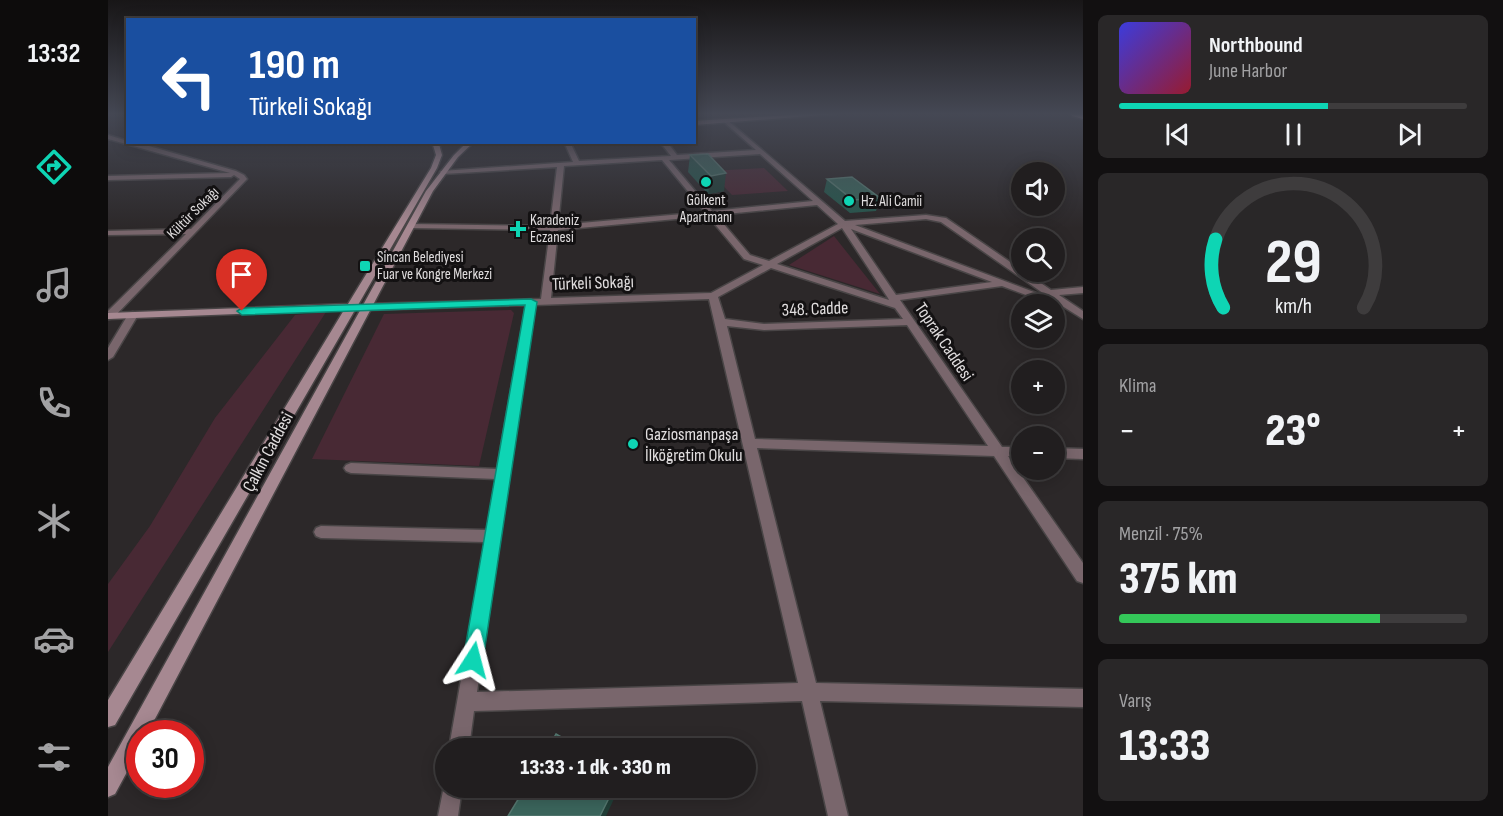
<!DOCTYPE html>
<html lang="tr">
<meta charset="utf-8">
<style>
:root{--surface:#211e1f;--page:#292728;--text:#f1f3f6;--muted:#a2a2a4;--line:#3e3c3d;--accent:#0ed5b4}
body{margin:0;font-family:"Sofia Sans Condensed",sans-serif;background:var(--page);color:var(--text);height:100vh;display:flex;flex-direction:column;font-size:22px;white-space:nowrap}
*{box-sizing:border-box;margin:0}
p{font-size:20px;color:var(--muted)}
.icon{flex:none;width:33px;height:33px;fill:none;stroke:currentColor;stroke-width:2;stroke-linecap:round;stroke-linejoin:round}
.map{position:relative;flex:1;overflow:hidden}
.drawer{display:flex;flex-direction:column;gap:15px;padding:15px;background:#121011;width:420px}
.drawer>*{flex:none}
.top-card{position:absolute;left:18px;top:18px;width:570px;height:126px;border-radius:0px;box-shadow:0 3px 15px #0003,0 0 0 2px var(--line);background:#1a4fa0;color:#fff;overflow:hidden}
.controls{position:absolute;left:903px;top:162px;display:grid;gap:12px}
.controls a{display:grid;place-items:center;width:54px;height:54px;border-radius:50%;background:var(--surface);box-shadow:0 3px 15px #0003,0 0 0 2px var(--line);font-size:30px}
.speed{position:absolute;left:18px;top:720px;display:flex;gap:12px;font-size:30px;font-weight:700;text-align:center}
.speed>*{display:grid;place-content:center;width:78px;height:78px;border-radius:50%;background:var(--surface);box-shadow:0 3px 15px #0003,0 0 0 2px var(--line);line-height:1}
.speed .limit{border:9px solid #d22;background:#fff;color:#111}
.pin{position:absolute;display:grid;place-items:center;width:51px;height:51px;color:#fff;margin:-62px -26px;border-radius:50% 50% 50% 0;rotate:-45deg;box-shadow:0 0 6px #0007}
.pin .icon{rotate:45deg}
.me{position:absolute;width:66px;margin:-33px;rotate:9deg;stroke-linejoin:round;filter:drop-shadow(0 0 4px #0008)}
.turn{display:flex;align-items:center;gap:21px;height:126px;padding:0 24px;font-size:27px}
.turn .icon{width:78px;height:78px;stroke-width:2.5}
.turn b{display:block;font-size:42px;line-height:51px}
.big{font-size:45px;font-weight:800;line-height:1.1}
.drawer .widget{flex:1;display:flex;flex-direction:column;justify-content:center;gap:9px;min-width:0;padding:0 21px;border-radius:9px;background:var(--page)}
.drawer .dial{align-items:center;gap:0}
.dial svg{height:156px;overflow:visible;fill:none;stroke:var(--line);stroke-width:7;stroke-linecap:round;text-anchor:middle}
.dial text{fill:var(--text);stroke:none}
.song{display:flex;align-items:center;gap:18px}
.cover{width:72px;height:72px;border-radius:9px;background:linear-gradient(135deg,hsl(240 70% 55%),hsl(350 70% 35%))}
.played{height:6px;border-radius:3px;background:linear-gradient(90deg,var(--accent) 60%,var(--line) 60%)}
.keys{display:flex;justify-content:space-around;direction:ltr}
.heat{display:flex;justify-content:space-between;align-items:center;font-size:33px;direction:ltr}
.charge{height:9px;border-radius:4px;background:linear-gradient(90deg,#34c759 75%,var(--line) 0)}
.trip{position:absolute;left:327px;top:738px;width:321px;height:60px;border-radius:30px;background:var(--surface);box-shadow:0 3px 15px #0003,0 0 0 2px var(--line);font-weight:800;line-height:60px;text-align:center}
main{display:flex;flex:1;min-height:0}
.menu{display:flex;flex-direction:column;width:108px;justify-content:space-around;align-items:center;background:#0d0c0c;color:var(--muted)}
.menu .icon{width:42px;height:42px}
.menu .current{color:var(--accent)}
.menu b{font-size:27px;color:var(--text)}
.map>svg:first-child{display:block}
.green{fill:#482934}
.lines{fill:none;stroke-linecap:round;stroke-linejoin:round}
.street-casing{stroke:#494546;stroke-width:3}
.secondary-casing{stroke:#494546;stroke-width:3}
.highway-casing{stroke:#494546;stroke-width:3}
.street{fill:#79666c;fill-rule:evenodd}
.secondary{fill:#a68891;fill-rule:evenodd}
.highway{fill:#e9bac8;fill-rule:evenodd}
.wall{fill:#27564c}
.shaded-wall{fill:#213e37}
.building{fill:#3b655c;stroke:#557870;stroke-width:1.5}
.route{fill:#0ed5b4;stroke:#098a75;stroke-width:1.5}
.poi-dot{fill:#0ed5b4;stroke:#131112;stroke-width:2}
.labels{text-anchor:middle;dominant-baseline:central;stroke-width:6;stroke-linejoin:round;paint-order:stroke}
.far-poi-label{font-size:15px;fill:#e0ddde;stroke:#131112;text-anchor:start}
.far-street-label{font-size:15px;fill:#e0ddde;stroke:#131112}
.street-label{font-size:18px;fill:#e0ddde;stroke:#131112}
.poi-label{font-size:18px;fill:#e0ddde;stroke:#131112;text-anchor:start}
</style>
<main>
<nav class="menu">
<b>13:32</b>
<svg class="icon current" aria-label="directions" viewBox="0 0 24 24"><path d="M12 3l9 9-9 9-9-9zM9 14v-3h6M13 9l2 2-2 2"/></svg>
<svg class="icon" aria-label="music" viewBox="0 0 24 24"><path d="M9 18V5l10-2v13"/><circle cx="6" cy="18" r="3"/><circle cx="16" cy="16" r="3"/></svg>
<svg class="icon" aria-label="phone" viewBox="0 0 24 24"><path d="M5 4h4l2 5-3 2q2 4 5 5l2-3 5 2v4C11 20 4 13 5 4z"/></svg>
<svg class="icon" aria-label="climate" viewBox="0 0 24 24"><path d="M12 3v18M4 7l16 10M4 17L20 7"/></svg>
<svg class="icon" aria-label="car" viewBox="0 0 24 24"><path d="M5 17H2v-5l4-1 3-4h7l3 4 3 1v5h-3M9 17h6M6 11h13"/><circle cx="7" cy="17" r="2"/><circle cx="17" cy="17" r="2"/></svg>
<svg class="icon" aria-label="filters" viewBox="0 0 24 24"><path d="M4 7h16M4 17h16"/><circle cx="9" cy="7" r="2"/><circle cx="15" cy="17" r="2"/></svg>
</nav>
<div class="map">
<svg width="975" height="816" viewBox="0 0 975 816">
<rect width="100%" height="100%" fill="#2c2829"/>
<path class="green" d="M656 168 680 191 624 195 601 171Z
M726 236 772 294 681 265Z
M403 310 406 313 371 466 204 459 276 314Z
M218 312 0 652V584L42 526 107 418 187 315Z"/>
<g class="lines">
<g class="street-casing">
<path id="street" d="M618 119 737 221 818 215 838 218 943 290 975 287V293L951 295 975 311V319L951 304 947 306 942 304 894 286 792 300 894 447H914V457L900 456 975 563V583L969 581 886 456 649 448 708 683 975 689V707L712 701 740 816H720L694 701 366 711 361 748H341L377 542 213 538 208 536 206 532 208 528 213 526 379 530 388 479 243 473 238 471 236 468 238 465 243 463 389 469 418 305 259 310 254 307 259 304 433 299 442 230 303 228 299 226 303 224 442 226 449 167 335 174 332 172 333 171 465 162 456 142H462L471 161 563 156 552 142H559L569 155 648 150 616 122ZM652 154 705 201 604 211 561 160ZM554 160 597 212 450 225 456 166ZM709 205 730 224 661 261 642 255 608 215ZM600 216 636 259 655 265 603 293 443 298 450 230ZM818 219 833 222 942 298 747 225ZM734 228 780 298 781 300 669 264ZM743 229 884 282 788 295ZM663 268 787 308 795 319 656 324 617 319 610 297ZM601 299 690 683 369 692 427 305ZM799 325 880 446 647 439 619 326 656 330Z
M0 135 20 141V142H27L128 171 136 175 139 179 5 318 1 319 0 311 78 234 0 235V231L83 229 132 179 126 175 123 177 0 180V176L122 173 0 139Z
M25 312 30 315 5 357 0 360V348L21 313Z
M946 448 975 449V459L946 458Z
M337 781 338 788H354L350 816H330Z"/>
</g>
<g class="secondary-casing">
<path id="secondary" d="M695 114H728L586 125V121Z
M324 142H366L350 157 325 191 39 734H32V748L7 794 0 797V767L318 191 346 155 357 144H331L334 155 329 168 250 305 253 307 247 310 7 725 0 727V700L236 310 0 319V313L240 304 323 168 328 155Z"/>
</g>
<g class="highway-casing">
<path id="highway" d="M963 114H975V119L964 116Z"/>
</g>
<use href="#street" class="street"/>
<use href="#secondary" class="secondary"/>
<use href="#highway" class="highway"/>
</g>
<path class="wall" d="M600 154 616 191 600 194 580 172 582 155Z
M719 179 772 198 768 211 742 213 716 192Z"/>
<path class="shaded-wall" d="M618 173 616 191 600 194 603 176Z
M506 788H511L498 816H492Z"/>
<path class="building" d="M600 154 618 173 603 176 582 155Z
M744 177 772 198 745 200 719 179Z
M448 734 472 748H440Z
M417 788H506L492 816H400Z"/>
<linearGradient id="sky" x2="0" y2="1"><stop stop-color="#181617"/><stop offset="0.5" stop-color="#454854"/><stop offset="1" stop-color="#454854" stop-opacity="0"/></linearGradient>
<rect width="975" height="228" fill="url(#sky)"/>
<path class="route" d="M423 299 429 302 375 660 372 667 365 670 358 667 355 660 417 305 134 315 129 311 134 308Z"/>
<g class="poi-dot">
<circle cx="598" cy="182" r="6"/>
<circle cx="741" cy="201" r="6"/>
<path d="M407 220h6v6h6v6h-6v6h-6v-6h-6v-6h6z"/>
<rect x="251" y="260" width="12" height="12" rx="3"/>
<circle cx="525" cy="444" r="6"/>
</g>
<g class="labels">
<g class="far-poi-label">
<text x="598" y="200" text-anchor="middle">Gölkent<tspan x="598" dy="17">Apartmanı</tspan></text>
<text x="753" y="201">Hz. Ali Camii</text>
<text x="422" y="220">Karadeniz<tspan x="422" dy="17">Eczanesi</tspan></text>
<text x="269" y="257">Sincan Belediyesi<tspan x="269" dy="17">Fuar ve Kongre Merkezi</tspan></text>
</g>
<g class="far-street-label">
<text transform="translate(85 213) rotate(-45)">Kültür Sokağı</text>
</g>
<g class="street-label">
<text transform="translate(485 283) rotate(-2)">Türkeli Sokağı</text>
<text transform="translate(707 309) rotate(-2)">348. Cadde</text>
<text transform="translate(836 342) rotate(56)">Toprak Caddesi</text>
<text transform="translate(160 452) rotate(-62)">Çalkın Caddesi</text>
</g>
<g class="poi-label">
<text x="537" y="434">Gaziosmanpaşa<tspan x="537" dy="21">İlköğretim Okulu</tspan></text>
</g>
</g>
</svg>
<div class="controls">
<a><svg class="icon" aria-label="sound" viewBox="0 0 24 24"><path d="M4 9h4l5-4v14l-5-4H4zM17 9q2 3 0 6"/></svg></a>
<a><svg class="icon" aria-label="search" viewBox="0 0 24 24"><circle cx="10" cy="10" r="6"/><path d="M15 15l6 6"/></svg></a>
<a><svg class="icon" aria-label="layers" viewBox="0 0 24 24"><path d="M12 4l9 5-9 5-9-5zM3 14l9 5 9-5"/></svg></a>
<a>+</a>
<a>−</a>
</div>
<div class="speed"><div class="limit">30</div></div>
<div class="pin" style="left:134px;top:311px;background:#d93025"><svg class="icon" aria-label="arrive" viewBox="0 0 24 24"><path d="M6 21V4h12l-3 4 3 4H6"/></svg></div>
<svg class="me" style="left:365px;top:660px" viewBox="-20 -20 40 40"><path d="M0-17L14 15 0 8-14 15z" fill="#0ed5b4" stroke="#fff" stroke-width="4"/></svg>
<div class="trip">13:33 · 1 dk · 330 m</div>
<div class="top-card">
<div class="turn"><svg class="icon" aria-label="left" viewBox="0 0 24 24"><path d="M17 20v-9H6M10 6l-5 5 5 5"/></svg><div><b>190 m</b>Türkeli Sokağı</div></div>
</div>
</div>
<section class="drawer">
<div class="widget">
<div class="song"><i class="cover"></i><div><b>Northbound</b><p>June Harbor</p></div></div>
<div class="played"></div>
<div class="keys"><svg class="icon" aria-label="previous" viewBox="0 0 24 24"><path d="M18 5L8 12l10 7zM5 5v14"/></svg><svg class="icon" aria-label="pause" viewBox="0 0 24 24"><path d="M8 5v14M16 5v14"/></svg><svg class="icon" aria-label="next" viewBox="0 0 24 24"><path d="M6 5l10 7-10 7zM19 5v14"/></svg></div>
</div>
<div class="widget dial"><svg viewBox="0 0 100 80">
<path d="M14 69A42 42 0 1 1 86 69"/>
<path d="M14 69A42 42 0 0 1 10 34" stroke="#0ed5b4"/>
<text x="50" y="56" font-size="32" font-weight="700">29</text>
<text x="50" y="72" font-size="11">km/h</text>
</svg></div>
<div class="widget"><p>Klima</p>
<div class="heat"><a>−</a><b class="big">23°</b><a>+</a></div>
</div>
<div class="widget"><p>Menzil · 75%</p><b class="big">375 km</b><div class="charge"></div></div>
<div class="widget"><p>Varış</p><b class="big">13:33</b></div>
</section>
</main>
